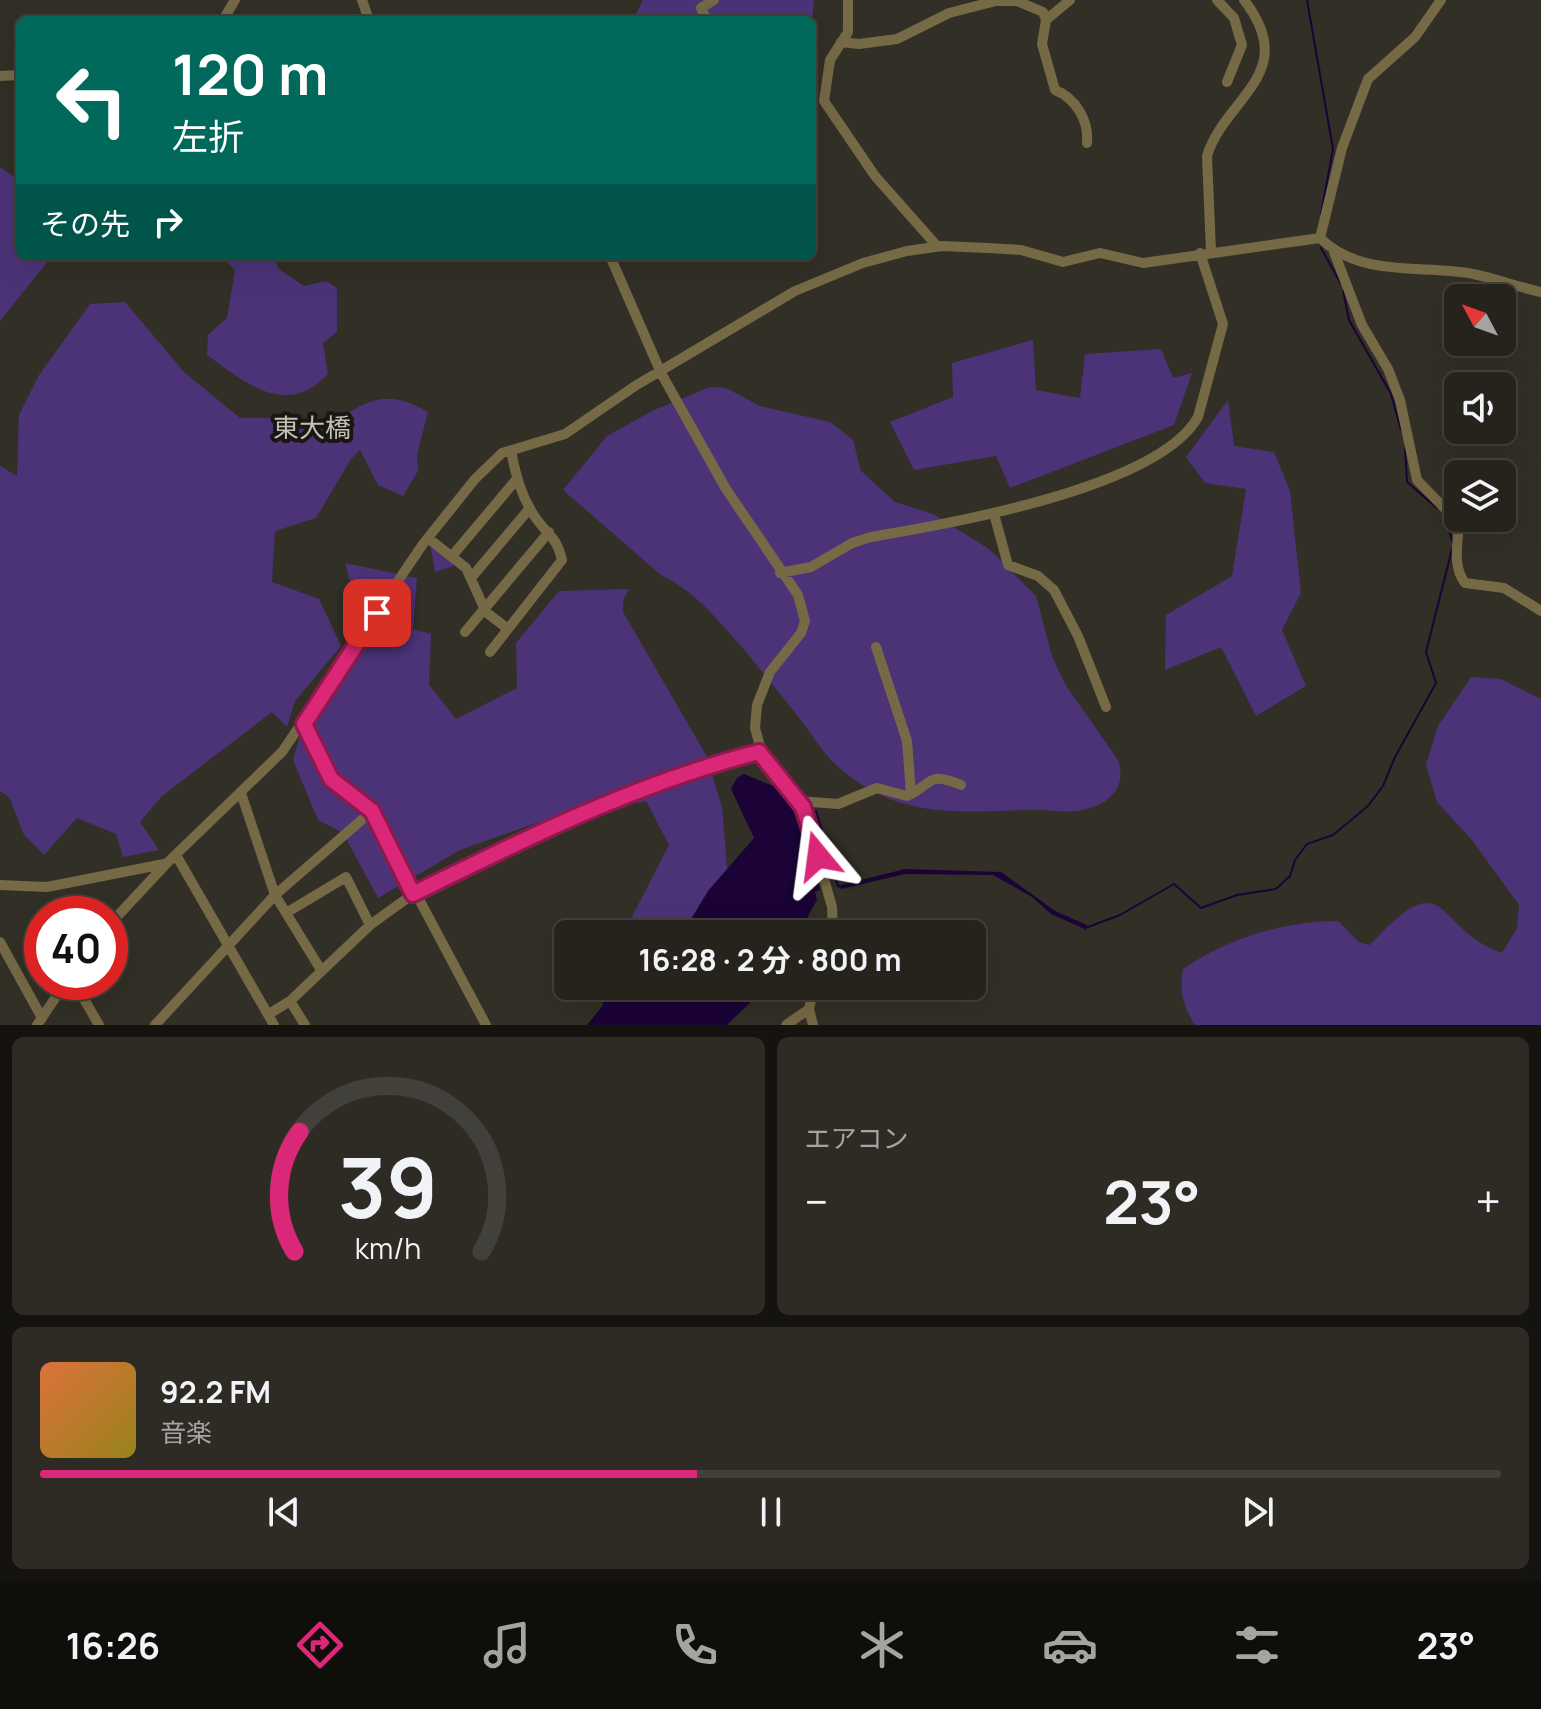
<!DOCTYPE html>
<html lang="ja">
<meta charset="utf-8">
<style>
:root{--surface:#26231c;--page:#2e2b25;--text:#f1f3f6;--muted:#a4a4a3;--line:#42403b;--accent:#db2777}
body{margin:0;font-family:Manrope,"Noto Sans JP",sans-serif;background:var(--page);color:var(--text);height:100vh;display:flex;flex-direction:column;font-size:30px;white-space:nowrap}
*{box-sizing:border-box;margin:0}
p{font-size:26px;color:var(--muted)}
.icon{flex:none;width:44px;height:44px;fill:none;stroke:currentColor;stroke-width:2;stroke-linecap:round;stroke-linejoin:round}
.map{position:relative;height:1025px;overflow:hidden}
.panel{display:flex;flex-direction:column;gap:12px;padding:12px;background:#15130f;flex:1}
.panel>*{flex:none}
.hud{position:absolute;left:16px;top:16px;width:800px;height:244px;border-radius:12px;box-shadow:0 8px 32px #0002,0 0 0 2px var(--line);background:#00695c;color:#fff;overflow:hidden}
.needle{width:52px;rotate:311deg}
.controls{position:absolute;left:1444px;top:284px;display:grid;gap:16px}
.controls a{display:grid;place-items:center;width:72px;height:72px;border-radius:12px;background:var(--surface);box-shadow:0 8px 32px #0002,0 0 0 2px var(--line);font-size:40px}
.speed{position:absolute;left:24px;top:896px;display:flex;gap:16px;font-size:40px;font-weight:700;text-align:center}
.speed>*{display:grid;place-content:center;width:104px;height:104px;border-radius:50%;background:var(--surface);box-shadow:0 8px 32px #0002,0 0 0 2px var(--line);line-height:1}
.speed .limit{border:12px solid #d22;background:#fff;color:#111}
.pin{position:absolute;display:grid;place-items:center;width:68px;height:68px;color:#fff;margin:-34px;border-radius:16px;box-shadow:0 4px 12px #0006}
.me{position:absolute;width:88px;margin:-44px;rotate:344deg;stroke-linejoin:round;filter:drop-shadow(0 0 6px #0008)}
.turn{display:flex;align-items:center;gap:28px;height:168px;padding:0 24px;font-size:36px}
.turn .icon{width:104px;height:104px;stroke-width:2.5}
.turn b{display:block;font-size:56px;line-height:68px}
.then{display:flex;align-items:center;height:76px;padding:0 24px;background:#0003;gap:16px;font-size:30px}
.big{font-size:60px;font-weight:700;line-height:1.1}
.panel .card{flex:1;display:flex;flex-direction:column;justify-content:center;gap:12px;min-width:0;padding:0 28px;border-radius:12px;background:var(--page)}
.panel .dial{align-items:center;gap:0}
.dial svg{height:208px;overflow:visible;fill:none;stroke:var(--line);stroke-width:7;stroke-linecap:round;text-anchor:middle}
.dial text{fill:var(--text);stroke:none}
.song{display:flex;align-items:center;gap:24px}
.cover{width:96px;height:96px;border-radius:12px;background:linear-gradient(135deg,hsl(20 70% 55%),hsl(50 70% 35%))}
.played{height:8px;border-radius:4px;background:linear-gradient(90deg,var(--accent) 45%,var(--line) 45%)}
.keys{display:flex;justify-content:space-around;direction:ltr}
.heat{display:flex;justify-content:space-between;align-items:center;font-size:44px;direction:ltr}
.panel .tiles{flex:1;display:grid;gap:12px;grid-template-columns:1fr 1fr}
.card:last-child{grid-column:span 2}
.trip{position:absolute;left:554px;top:920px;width:432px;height:80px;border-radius:12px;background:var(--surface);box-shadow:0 8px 32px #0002,0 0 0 2px var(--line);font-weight:700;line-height:80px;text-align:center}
.tab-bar{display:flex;height:128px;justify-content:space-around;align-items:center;background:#0f0e0b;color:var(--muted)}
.tab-bar .icon{width:56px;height:56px}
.tab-bar .selected{color:var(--accent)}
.tab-bar b{font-size:36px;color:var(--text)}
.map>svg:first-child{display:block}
.green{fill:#4c3378}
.water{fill:#1b0337}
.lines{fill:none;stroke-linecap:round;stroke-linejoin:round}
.stream{stroke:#1b0337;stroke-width:2}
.minor{stroke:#766946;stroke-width:10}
.route-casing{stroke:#8e194d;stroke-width:20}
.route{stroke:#db2777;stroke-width:14}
.labels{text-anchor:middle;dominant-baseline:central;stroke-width:8;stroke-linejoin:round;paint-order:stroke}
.quarter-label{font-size:26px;fill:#c4c0b5;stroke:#191713}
</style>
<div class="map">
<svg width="1541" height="1025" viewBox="0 0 1541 1025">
<rect width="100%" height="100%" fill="#322f26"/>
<path class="green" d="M643 0H814L812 20H633Z
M0 167 20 181V256H52L0 321Z
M221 256H273L279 269 304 286 326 281 337 288V332L323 343 328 374C286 418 247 384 207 355L208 335 227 318 235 270Z
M125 302 184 372 240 418H283L321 431C361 405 381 384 428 412L417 455 418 471 403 496 378 485 360 450 351 459 316 518 275 531 272 582 319 599 341 646 295 701 287 727 272 712 162 796 140 822 159 850 123 857 116 834 77 818 44 855 24 835 9 797 0 791V466L17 476 19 415 39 375 90 304Z
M1033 340 1036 390 1080 398 1085 354 1161 349 1173 378 1192 373 1174 425 1010 488 996 456 914 470 890 422 953 397 952 363Z
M710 387 726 388 760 406 830 422 853 440 861 471 895 502 933 514 989 549 1036 596 1052 656 1065 684 1118 760C1128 790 1106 807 1077 811 1059 813 1040 809 1022 810 949 813 891 817 833 762 821 750 811 733 800 719 782 696 764 674 746 652 720 623 697 592 661 575L563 490 607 436 654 410Z
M1228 400 1234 446 1274 452 1290 491 1301 593 1282 630 1306 686 1256 716 1221 647 1165 670 1166 615 1232 576 1246 489 1205 483 1186 457Z
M430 544 456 565 435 572Z
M345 563 417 578 413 629 431 634 429 685 456 719 517 688 516 643 559 591 629 589 623 600V612L706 755 722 807 728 878 691 934H628L625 930 669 845 646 801 536 823 460 850 378 898 343 833 318 820 293 760 307 711 364 637Z
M1471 677 1501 679 1541 699V1025H1195C1183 1007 1179 990 1183 969 1227 938 1284 921 1338 921L1359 942 1370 945C1449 858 1433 929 1502 953L1517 928 1519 905 1472 840 1437 802 1426 765 1438 726Z"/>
<path class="water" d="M744 774 773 786 795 806 820 890 815 892 817 900 808 916 805 934H682L708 891 754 838 731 789 737 778Z
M905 869 1001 872 1055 911 1087 925V930L1051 914 1032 897 993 875 905 874 841 889V885Z
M601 986H767L727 1025H587L603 1005Z"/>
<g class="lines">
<path class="stream" d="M1307 0 1333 149 1321 214
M1321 248 1341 284
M1343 290 1349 320 1391 394 1401 430
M1405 448 1407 482 1437 508
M1444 515 1453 543
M816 811 838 886 842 887
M1088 927 1120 915 1174 884 1201 908 1237 895 1276 889 1290 876 1295 860 1307 844 1333 835 1368 806 1383 786 1395 757 1436 683 1426 652 1452 549"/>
<path class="minor" d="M362 0 369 20
M848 0V32L830 60 824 101 875 176 937 246
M1217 0 1234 18 1242 45 1227 82
M223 20 235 0
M707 20 701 8 714 0
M1046 20 1070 0
M841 42 859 44 897 39 949 13 996 1H1017L1043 12 1046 20 1042 44 1055 90C1076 98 1089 121 1087 143
M0 76 20 75
M1320 238 1342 148 1368 79 1415 37 1441 0
M1211 252 1207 156C1225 97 1301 74 1244 0
M1334 252 1362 325 1388 369 1400 400 1417 480 1459 523C1458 543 1452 566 1465 583L1504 588 1541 611
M610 256 661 373 726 489 798 595 805 621 801 633 770 672 757 705 755 728 764 761 799 801 806 815 832 907 833 934
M994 514 1008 565 1038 576 1054 590 1078 636 1106 707
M428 538 466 568 486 612 508 629
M452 556 516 480
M780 573 811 567 852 543 871 537C949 524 1158 488 1198 417L1223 324 1200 253
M471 578 530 508
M465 632 549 532
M876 647 907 741 911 794
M490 652 562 560C556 535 548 536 535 517 521 496 516 476 511 451
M304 724 331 779 372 811 486 1025
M241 793 275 895 321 970
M799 801 838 804 877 788 907 796C933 785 926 770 961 785
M176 855 274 1025
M0 885 47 887 164 864
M286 913 346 877 370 925
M110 924 166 864 282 752 423 544 475 479 502 453 565 434 635 386 795 291 863 263 907 251 942 246 988 248 1021 250 1063 262 1100 253 1143 263 1320 238C1360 277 1418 265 1468 273 1492 277 1517 287 1541 292
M0 942 42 1018
M74 982 99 1025
M290 1001 305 1025
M269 1014 290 1001 370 925 413 894 551 825 621 796 705 766 759 752
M37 1025 66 982
M155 1025 275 895 372 811
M786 1025 809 1009
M813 1025 809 1009 814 986"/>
</g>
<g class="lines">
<g class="route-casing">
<path id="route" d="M377 613 304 724 331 779 372 811 413 894C526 838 637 783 759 752L803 807 818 856"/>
</g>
<use href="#route" class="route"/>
</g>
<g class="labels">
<g class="quarter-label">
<text x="312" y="427">東大橋</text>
</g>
</g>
</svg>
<div class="controls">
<a><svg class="needle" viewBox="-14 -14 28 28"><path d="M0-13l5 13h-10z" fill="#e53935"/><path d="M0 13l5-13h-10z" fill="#a4a4a3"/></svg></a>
<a><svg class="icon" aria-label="sound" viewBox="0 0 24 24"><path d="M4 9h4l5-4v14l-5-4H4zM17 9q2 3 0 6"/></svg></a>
<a><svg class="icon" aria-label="layers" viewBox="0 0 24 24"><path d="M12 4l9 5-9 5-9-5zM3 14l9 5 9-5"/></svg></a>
</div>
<div class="speed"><div class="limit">40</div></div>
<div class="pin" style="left:377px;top:613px;background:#d93025"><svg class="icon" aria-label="arrive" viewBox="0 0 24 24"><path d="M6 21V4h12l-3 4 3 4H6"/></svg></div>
<svg class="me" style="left:818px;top:856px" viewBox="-20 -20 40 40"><path d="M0-17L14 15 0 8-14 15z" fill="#db2777" stroke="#fff" stroke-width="4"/></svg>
<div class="trip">16:28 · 2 分 · 800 m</div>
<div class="hud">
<div class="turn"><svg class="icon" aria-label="left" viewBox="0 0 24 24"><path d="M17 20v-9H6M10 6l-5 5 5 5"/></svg><div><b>120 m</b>左折</div></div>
<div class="then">その先<svg class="icon" aria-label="right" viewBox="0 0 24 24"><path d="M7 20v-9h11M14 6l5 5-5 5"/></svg></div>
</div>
</div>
<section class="panel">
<div class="tiles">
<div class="card dial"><svg viewBox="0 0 100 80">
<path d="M14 69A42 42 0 1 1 86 69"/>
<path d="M14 69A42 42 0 0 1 16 23" stroke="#db2777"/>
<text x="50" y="56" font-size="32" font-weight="700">39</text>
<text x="50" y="72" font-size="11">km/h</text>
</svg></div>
<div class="card"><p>エアコン</p>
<div class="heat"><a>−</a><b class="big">23°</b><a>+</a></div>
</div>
<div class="card">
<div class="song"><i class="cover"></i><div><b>92.2 FM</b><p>音楽</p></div></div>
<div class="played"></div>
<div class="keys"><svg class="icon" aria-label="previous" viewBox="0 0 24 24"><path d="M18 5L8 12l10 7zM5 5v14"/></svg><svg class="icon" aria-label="pause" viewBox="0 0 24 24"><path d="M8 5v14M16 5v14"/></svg><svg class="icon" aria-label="next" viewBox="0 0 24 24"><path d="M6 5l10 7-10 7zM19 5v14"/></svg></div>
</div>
</div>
</section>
<nav class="tab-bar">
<b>16:26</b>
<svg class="icon selected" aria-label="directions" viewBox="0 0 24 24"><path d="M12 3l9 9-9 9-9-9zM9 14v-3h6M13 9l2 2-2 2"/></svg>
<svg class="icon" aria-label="music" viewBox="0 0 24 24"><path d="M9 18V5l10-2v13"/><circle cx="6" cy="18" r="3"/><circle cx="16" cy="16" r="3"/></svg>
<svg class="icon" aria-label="phone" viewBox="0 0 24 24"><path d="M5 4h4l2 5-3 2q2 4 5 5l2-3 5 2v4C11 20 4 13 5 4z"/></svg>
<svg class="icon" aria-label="climate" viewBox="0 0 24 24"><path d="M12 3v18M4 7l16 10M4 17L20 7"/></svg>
<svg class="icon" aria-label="car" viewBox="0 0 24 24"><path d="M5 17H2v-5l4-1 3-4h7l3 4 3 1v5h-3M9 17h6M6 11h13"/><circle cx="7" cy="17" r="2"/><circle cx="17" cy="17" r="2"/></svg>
<svg class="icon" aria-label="filters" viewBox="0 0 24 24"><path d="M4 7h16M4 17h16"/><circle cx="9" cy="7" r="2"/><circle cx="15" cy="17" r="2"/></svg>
<b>23°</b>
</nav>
